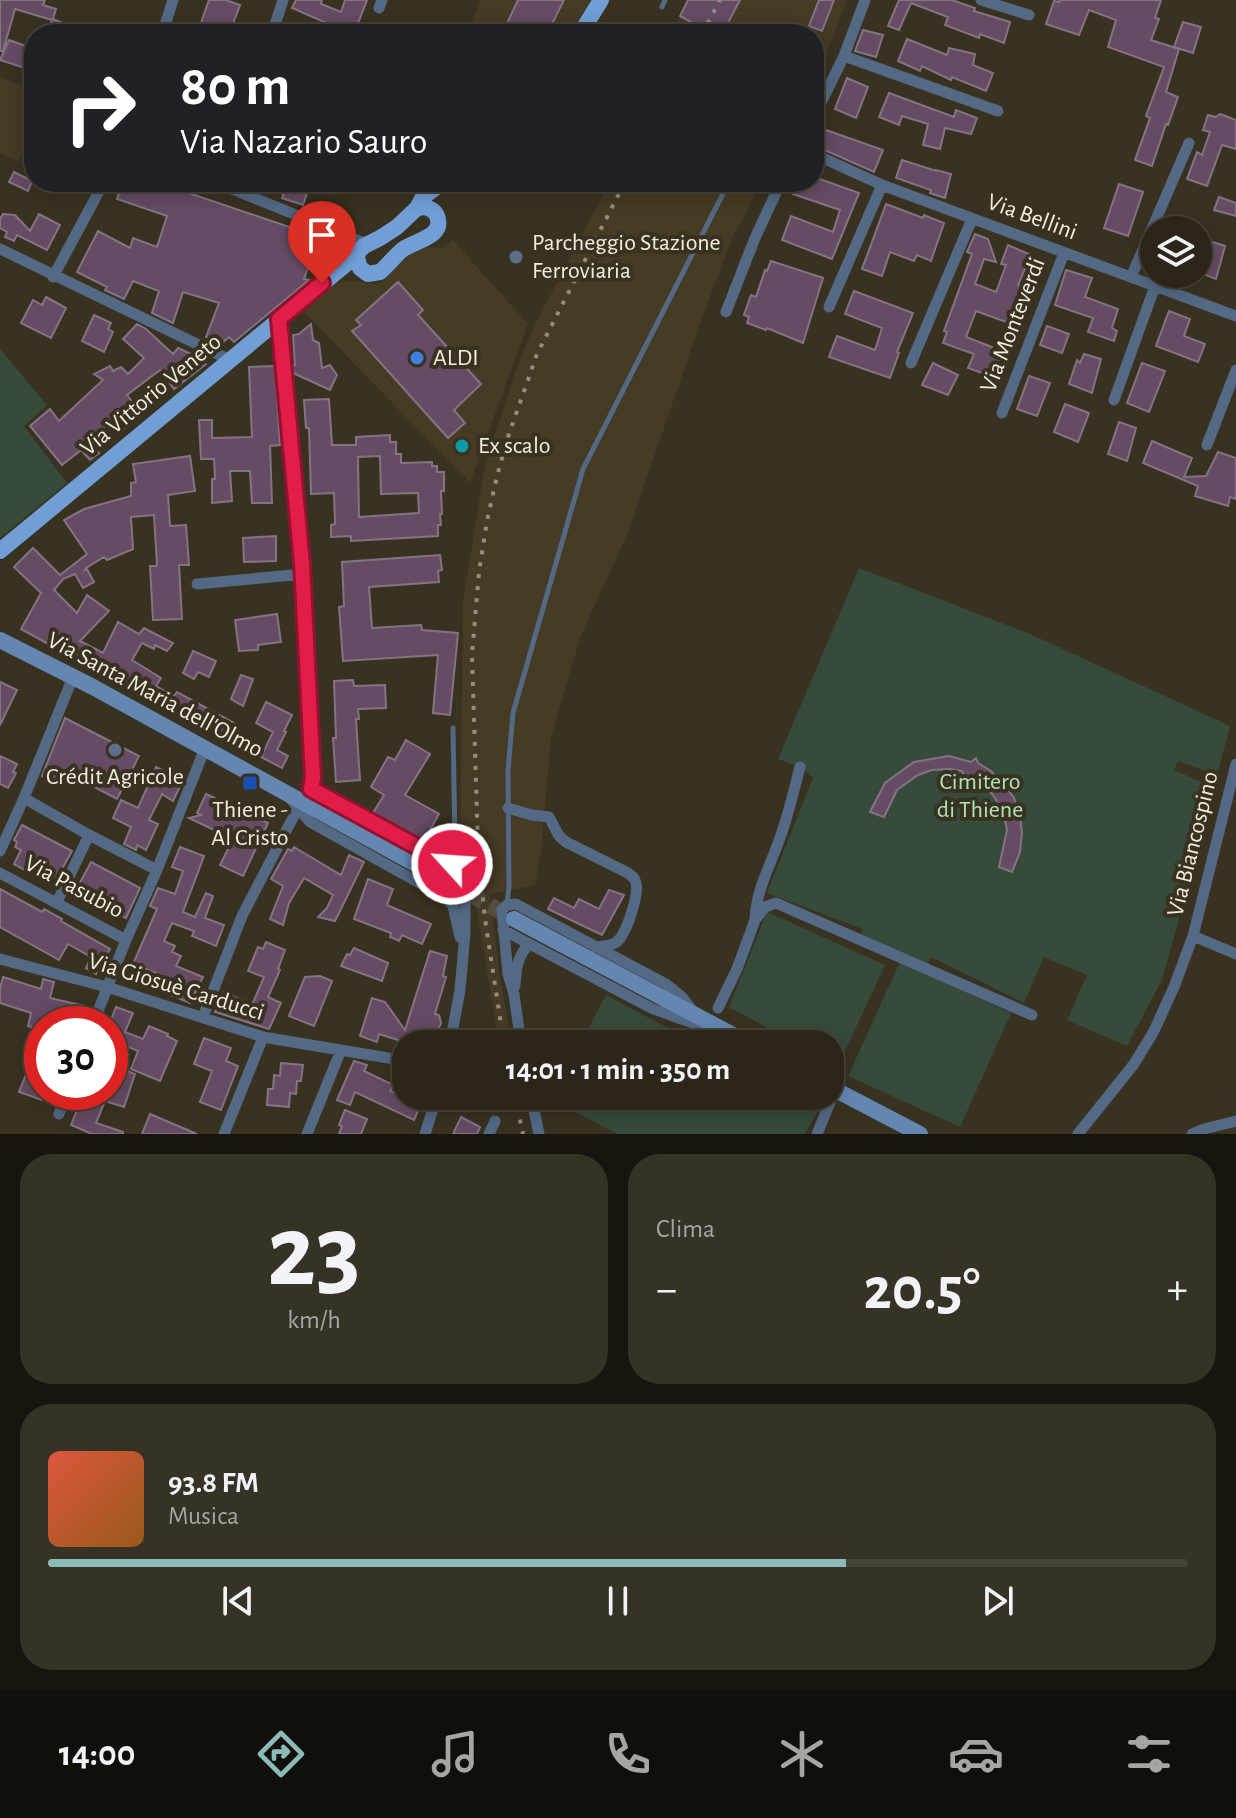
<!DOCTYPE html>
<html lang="it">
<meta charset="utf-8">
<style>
:root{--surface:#2b2619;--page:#373226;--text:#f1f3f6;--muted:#a6a5a2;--line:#474338;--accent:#8bbbb9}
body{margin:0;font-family:"Alegreya Sans",sans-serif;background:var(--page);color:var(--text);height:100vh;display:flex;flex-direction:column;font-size:30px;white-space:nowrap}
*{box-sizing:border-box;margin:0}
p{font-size:26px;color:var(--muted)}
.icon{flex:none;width:44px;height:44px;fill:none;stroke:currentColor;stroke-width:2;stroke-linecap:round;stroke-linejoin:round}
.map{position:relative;height:1134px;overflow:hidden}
.side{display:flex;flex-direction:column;gap:20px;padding:20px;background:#18150e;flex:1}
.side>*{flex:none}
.top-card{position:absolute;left:24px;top:24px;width:800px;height:168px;border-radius:32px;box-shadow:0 4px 20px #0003,0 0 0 2px var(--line);background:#202124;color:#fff;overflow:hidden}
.fabs{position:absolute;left:1140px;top:216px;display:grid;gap:16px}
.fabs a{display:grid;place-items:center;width:72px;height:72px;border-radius:50%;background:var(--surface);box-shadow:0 4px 20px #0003,0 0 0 2px var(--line);font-size:40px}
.speed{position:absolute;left:24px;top:1006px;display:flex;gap:16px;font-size:40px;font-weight:700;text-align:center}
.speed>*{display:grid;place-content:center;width:104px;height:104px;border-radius:50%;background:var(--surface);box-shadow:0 4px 20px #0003,0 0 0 2px var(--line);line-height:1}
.speed .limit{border:12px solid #d22;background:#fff;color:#111}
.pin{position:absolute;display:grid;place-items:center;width:68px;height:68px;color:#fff;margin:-82px -34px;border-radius:50% 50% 50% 0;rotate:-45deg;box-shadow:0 0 8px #0007}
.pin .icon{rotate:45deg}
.me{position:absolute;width:88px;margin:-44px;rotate:296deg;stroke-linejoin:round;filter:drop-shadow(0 0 6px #0008)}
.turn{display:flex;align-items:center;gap:28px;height:168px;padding:0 24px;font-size:36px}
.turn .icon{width:104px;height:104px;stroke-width:2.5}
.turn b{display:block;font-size:56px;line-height:68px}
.big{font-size:60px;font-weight:600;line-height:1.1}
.side .tile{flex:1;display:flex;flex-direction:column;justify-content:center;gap:12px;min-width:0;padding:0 28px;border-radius:32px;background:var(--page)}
.side .dial{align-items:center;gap:0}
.dial b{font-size:104px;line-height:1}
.song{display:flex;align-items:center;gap:24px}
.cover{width:96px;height:96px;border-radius:12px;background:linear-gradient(135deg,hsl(10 70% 55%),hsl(30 70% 35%))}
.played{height:8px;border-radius:4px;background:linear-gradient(90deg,var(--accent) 70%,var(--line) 70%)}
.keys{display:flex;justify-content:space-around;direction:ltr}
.heat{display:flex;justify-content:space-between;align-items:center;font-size:44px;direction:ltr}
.side .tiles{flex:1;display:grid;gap:20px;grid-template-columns:1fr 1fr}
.tile:last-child{grid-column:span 2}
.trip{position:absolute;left:392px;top:1030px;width:452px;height:80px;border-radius:32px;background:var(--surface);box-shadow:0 4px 20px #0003,0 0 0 2px var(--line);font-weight:600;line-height:80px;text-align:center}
.menu{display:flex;height:128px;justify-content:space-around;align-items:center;background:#110f0a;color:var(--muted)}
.menu .icon{width:56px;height:56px}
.menu .selected{color:var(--accent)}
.menu b{font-size:36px;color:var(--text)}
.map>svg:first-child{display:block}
.built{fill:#463b24}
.green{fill:#364b3a}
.building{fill:#654b64;stroke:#847483;stroke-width:2;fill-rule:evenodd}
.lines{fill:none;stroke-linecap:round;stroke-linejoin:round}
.secondary-tunnel{stroke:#554e3e;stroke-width:16;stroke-dasharray:16 8;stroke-linecap:butt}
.service{stroke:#536984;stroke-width:5}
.minor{stroke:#536984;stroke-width:11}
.secondary{stroke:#6487b2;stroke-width:16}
.primary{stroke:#709ed5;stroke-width:16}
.rail{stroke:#948e80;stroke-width:4;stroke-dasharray:4 8;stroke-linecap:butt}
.route-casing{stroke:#92132f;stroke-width:20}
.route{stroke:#e11d48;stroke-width:14}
.service-dot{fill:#5c6f8a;stroke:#393221;stroke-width:3}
.shop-dot{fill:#3f7fe0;stroke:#393221;stroke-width:3}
.culture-dot{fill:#0f9aa8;stroke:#393221;stroke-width:3}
.transit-dot{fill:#1a4fb4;stroke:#393221;stroke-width:3}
.labels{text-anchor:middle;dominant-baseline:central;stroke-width:8;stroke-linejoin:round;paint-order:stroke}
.street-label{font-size:24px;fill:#f2ede3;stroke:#393221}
.poi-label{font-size:24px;fill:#f2ede3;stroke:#393221;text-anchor:start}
.park-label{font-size:24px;fill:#afe4b8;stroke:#393221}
</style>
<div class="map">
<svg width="1236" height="1134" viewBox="0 0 1236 1134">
<rect width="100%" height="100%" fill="#393221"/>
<path class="built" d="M481 0H590L571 34H467Z
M688 0H847L814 84V34H678L683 24 677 21Z
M0 77 34 91V128L18 162 0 153Z
M610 182H762L732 238 703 315 628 532 580 638 551 737 541 852 535 885 490 894 499 971 512 1044H499L468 855 460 853 463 601 485 465 517 367 534 326Z
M453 240 528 324 470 483 300 308 333 284 346 281H357L374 284 381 282 388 277 396 267 416 250 427 247 443 249Z"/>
<path class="green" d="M0 349 47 405 24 426 67 483 0 538Z
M859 568 1030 634 1230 726 1217 775 1178 761 1174 770 1215 788 1162 980 1127 1046 1067 1020 1087 975 1044 957 1024 1003 931 957 926 967 860 939 863 929 767 893 813 778 800 767 778 759Z
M767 912 885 965 838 1066 830 1062V1044H797L729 1007Z
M900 962 1011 1013 960 1127 848 1076Z
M606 995 698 1044H580Z
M553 1096H796L819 1108 805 1134H617L551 1099Z"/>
<path class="building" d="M0 0H45L43 5 56 9 53 19 89 34H61L48 29 52 20 15 9 3 51H0Z
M209 0H226L240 5 229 34H197Z
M296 0H322L321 4 341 12 345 0H367L354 34H333L336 27 292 8Z
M518 0H564L547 34H502Z
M688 0H740L722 34H685L691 22 680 16Z
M819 0H834L822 31 809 26Z
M899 0H952L975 8 974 11 1010 22 1004 43 980 34 979 38 945 25 948 17 911 3 899 30 888 26Z
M1060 0H1161L1155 18 1159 19 1151 40 1179 49 1166 92 1178 97 1168 125 1166 124 1152 166 1135 160 1150 118 1146 116 1164 67 1108 47 1116 20 1089 10 1079 35 1046 24 1054 1 1059 2Z
M1183 22 1201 27 1193 53 1174 47Z
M863 30 883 35 876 57 855 51Z
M907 39 947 55 949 48 975 54 973 65 993 73 986 91 952 77 951 80 922 66 920 71 898 61Z
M9 40 34 49V71L0 60Z
M847 78 868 87 856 118 835 109Z
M889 93 954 117 956 110 977 118 971 134 945 128 940 149 923 145 928 124 902 116 899 125 879 117Z
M1220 114 1236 120V149L1222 145 1207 186 1187 179 1197 152 1202 155 1210 132 1203 130 1208 115 1216 117Z
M826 130 883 150 874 172 820 148Z
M902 160 936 171V170L951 174 945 198 930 193 931 190 896 178Z
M14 172 32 181 28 191 9 182Z
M814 177 859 193 832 259 782 240 791 216 833 232 840 210 793 194 797 182H814Z
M123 182H156L319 237 304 279 309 280 234 342 229 337 222 343 206 337 219 303 183 292 173 323 152 313 159 291 133 281 124 299 105 290 107 287 77 272 98 231 130 248 133 238 157 247 167 216 117 199Z
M287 182H311L303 205 282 198Z
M1119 184 1143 192 1128 236 1104 228Z
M1219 197 1236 203V216L1214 210Z
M886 204 923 218 924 215 944 223 931 261 917 255 914 261 890 252 882 276 862 269Z
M3 214 15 215 30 231 39 214 60 225 47 250 17 235 14 241 5 237 7 232 0 228V219Z
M975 234 988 239 996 262 984 259 975 284 996 292 1006 265 1001 264 1008 245 1031 255 1018 285 1025 288 1017 309 1014 308 1009 323 976 311 966 337 992 347V349L1002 353 996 369 993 368 990 376 968 368 974 354 943 343 947 332 944 331 972 254 967 252Z
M1206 240 1225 246 1216 279 1198 272V265Z
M771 261 823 278 803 343 767 328 766 330 747 323 749 317 744 315 751 295 756 297 765 270 767 271Z
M1066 270 1092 278 1085 297 1118 309 1112 328 1117 331 1114 341 1088 332 1093 318 1055 305Z
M398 282 423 310 418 315 481 384 454 410 465 423 448 438 352 331 361 325 356 320Z
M854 291 913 313 897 352 899 353 890 378 829 357 837 336 875 350 882 328 845 314Z
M46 297 66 308 51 338 21 323 33 300 42 305Z
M1169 311 1190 319 1184 336 1205 344 1198 362 1156 346Z
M94 315 111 323 108 329 113 332 104 352 82 341Z
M137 324 146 329 173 354 178 348 198 357 206 364 174 389 160 370 127 395 142 414 122 430 114 420 89 441 99 453 90 460 81 450 62 465 30 426 50 409 59 421 103 380 94 374 110 366 113 371 121 367 128 374 144 358 123 339Z
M311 324 313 340 319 343 322 368 330 365 337 375 330 390 293 373 292 365H295L293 335 299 334Z
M1047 326 1069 334 1062 353 1040 345Z
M1084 354 1101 359 1092 393 1069 384 1077 360 1080 363Z
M933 363 958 375 948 395 922 385Z
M1142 363 1165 371 1149 412 1127 403Z
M275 366 280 445 270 446 272 503H252L250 471H230L232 501 212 503V479H215L214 459H201L199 420H212V438L252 437 249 367Z
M1029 376 1050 383 1037 416 1017 409Z
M329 399 332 445H356V437L390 435V442H396V454H401V463L432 462V466H437V472H444V491H441L442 514H440L441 525H438V536L351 541V536L331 537V525L335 524 334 493 311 494 309 428H306L304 400ZM380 456 381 494 418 493 419 513 359 517 358 457Z
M1065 404 1089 413 1078 442 1054 432Z
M1119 422 1136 428 1127 461 1108 454Z
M1152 441 1192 458 1184 477 1206 476 1218 452 1236 458V499L1230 497 1228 506 1195 496 1198 486 1143 463Z
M190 456 195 491 168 495 170 526 186 525 189 565H179L182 619 153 620 150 566H157L154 515 131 517 133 549 107 560 104 557 86 568 85 570 87 569 94 582 83 588 75 574 63 579 54 590 77 613 87 595 109 611 80 641 103 653 118 622 139 634 144 628 173 643 167 651 155 645 154 649 142 643 132 660 161 678 156 686 174 696 177 692 236 724 230 739 155 699 154 701 140 693 141 691 106 672 105 675 21 629 41 593 14 567 33 548 60 575 87 554 64 520 84 509 131 496V483L136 482 133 464Z
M276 536V561L244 562 243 538Z
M440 555 442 570 438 571 439 582 369 587 372 628 421 625 422 630 458 633 450 715 433 713 438 655 343 661 339 607 344 606 342 562Z
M277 614 281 642 258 645V650L239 651 235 620Z
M193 651 216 661 209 677 198 672 194 679 183 673Z
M241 675 253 679 243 706 231 699Z
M353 680 354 686 385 685 386 708 358 709 359 719H356L360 780 336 782 333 738H336L334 681Z
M0 682 17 690 0 725Z
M266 702 292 715 284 731 286 732 277 750 288 756 282 768 261 757 273 732 256 723Z
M65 718 139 756 117 799 81 780 78 785 67 779 62 787 42 776Z
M406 740 430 754 405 795 439 814 429 832 442 839 437 848 373 813 384 795 371 787 388 757 395 760Z
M0 756 17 764 13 772 16 773 8 788 0 784Z
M949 756 971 762 976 758 978 763 991 771 1005 786 1014 798 1020 817 1022 833 1020 852 1012 872 999 867 1007 830 1003 811 993 795 978 779 968 780 965 778 962 771 949 769 932 770 918 775 897 790 884 817 870 812 885 783 900 772 914 762Z
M156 767 172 775 174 771 185 776 173 801 162 794 149 820 158 824 146 850 137 845 136 850 124 844 131 827 113 818 121 800 138 808Z
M206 794 268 823 243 876 220 865 233 839 189 818 201 815 197 813Z
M22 825 72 851 57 878 40 869 38 873 30 869 28 872 14 864 21 850 15 847 17 842 14 840Z
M180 847 204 856 183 912 195 917 206 893 213 896 205 918 224 925 216 946 192 936 194 931 172 923 164 941 175 946 172 952 181 956 176 966 203 977 190 1003 170 995 176 981 133 964 157 909 150 906 158 888 175 894 183 871 172 867Z
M294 847 341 875 349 855 364 862 335 921 318 917 327 908 333 895 304 878 289 903 283 925 270 919 283 886 271 879 288 849 292 851Z
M91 862 140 888 126 918 76 890Z
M368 879 393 889 387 905 431 924 422 944 402 935 399 941 390 937 391 933 354 919Z
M0 889 42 912 44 909 62 919 61 921 110 949 96 974 86 968 91 957 68 944 59 960 0 927Z
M609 890 624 895 602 935 548 909 554 898 574 908 579 899 599 909Z
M266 942 285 950 278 969 280 970 268 997 281 1003 269 1029 215 1012 224 992 252 1005 264 977 248 971 258 947 263 949Z
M354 948 388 963 382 981 341 966 347 954 350 955Z
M430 951 447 956 443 976 446 977 435 1014 439 1015 441 1023 433 1044H400L401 1041 379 1034 377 1042 360 1036 372 998 385 1002 405 1030Z
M320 976 332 981 314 1026 289 1016 305 977Z
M3 977 41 989 43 979 54 982 50 998 85 1006 80 1024H65L45 1018 42 1030 28 1026 31 1013 0 1003V988Z
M116 1007 133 1013 125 1032 143 1039 149 1026 168 1034 167 1036 177 1041 160 1081 131 1069 138 1051 117 1042 118 1040 110 1036V1022Z
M41 1037 42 1038V1100L19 1092Z
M204 1038 231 1048 226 1061 238 1066 221 1110 200 1102 212 1071 194 1064Z
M354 1061 367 1065 364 1071 393 1085 390 1091 421 1104 414 1120 355 1092 350 1105 337 1100Z
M281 1063 303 1065 301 1081H297L296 1094 290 1093 289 1107 267 1105 268 1089H273L274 1075 280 1076Z
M110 1064 135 1074 124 1107 105 1101 96 1123 123 1132V1134H92L71 1125 79 1105 88 1109 92 1096 84 1094V1092H110Z
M345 1110 367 1119 361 1134H339L342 1126 339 1125Z
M150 1114 197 1134H142Z
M461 1117 480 1127 477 1134H453Z"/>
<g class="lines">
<path class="secondary-tunnel" d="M448 882 514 919"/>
<path class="service" d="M662 7 665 0
M452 863 455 845 453 728
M507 904 509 887 508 771 513 713 583 469 729 182"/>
<path class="minor" d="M981 0 1029 15
M379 8 382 0
M162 34 173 0
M272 34 283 0
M844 56 998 111
M814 117 844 56 865 0
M814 154 882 185 1236 316
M215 182 367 244
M0 249 230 360
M53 277 104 182
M1131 277 1189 143
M829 307 882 185
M726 312 755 238 781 182
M279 319 302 564 313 778 311 789 303 802
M911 363 972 219
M1114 400 1155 286
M1002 413 1064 253
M1207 445 1236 370
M197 584 303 574
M311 789 425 851 452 864 459 869 465 877V933L460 990 450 1044
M24 798 89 835 157 870
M290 798 310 822 448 899 453 906 460 937
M508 808 532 815 549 817 559 836 566 842 628 873C632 876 635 878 636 883 639 895 626 937 615 943 610 946 602 946 596 947
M0 851 24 798 73 677
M0 873 126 940
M57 902 89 835
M755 919C756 890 772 862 781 835 789 812 794 790 800 767
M503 930 653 1009C673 1015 691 1025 712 1026
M1193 936 1236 954
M0 959 107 987 263 1037 406 1061
M515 986C516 969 517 957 529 944
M718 1008 737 969 755 920 765 907 776 903 1032 1015
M203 1017 242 916 298 808
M93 1024 126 940 157 870 205 748
M521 1044 514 994 508 974 502 910 507 905 516 904 666 984 682 997 692 1010
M531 1096 539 1134
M59 1114 67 1092
M224 1134 263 1037
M307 1134 341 1050
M425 1134 437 1096
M489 1134 495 1121
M817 1134 835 1090
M1078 1134 1134 1064 1154 1031 1174 987 1193 936 1236 764
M1192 1134 1204 1129 1236 1121"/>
<path class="secondary" d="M0 640 93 687 448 882
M514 919 750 1044
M830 1087 920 1134"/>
<path class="primary" d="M580 34 601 0
M425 207C432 209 437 212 438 220 442 237 414 241 402 250 394 257 388 265 380 272L368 274 360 268 357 258 358 252 364 246 380 238 397 227 417 208Z
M417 208 423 197 443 182
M0 551 357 255"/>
<path class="rail" d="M702 34 720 0
M504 1044 485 919 478 848 472 654 479 572 487 521 497 476 508 437 537 354 625 182
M515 1096 523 1134"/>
</g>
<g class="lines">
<g class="route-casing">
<path id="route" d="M322 283 279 319 302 564 313 778 311 789 425 851 452 864"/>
</g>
<use href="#route" class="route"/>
</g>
<g class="service-dot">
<circle cx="516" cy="257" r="8"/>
<circle cx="115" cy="750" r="8"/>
</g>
<circle class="shop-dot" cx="417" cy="358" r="8"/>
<circle class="culture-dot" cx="462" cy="446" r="8"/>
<rect class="transit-dot" x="242" y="775" width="16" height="16" rx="4"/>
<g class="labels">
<g class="street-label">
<text transform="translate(1032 217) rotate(20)">Via Bellini</text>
<text transform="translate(1013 325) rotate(-69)">Via Monteverdi</text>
<text transform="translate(151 395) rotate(-40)">Via Vittorio Veneto</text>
<text transform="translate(155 695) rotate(28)">Via Santa Maria dell'Olmo</text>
<text transform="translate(1193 844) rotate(-76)">Via Biancospino</text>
<text transform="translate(74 887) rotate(28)">Via Pasubio</text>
<text transform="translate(176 987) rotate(17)">Via Giosuè Carducci</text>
</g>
<g class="poi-label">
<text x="532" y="243">Parcheggio Stazione<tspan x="532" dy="28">Ferroviaria</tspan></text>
<text x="433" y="358">ALDI</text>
<text x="478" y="446">Ex scalo</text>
<text x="115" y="777" text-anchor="middle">Crédit Agricole</text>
<text x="250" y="810" text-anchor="middle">Thiene -<tspan x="250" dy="28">Al Cristo</tspan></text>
</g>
<g class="park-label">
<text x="980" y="782">Cimitero<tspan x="980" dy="28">di Thiene</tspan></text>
</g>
</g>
</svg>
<div class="fabs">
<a><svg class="icon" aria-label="layers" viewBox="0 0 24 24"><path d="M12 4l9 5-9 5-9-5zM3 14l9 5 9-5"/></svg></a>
</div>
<div class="speed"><div class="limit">30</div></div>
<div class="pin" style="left:322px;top:283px;background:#d93025"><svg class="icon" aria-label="arrive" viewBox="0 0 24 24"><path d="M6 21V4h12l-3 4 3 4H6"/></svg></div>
<svg class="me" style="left:452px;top:864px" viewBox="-20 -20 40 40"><circle r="17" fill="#e11d48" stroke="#fff" stroke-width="3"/><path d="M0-11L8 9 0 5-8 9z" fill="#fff"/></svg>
<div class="trip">14:01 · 1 min · 350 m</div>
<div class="top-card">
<div class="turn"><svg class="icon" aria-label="right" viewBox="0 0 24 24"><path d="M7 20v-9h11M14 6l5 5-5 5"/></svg><div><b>80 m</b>Via Nazario Sauro</div></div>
</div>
</div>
<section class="side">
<div class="tiles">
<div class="tile dial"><b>23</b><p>km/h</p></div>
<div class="tile"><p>Clima</p>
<div class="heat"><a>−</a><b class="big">20.5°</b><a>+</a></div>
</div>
<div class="tile">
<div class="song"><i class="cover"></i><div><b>93.8 FM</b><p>Musica</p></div></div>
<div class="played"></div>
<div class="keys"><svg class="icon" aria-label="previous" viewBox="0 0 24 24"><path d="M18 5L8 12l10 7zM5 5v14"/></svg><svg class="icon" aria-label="pause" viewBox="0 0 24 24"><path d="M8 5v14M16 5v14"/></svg><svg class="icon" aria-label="next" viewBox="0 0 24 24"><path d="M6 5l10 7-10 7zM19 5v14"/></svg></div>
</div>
</div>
</section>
<nav class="menu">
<b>14:00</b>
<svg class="icon selected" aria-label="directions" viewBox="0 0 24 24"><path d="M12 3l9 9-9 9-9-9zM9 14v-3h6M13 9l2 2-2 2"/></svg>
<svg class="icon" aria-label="music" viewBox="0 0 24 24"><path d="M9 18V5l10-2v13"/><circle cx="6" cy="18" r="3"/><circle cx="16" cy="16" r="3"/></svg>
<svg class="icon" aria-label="phone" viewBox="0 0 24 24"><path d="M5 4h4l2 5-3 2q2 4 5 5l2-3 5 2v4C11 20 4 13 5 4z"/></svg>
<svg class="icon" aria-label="climate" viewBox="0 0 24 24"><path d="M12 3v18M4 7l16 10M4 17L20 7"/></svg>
<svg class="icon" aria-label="car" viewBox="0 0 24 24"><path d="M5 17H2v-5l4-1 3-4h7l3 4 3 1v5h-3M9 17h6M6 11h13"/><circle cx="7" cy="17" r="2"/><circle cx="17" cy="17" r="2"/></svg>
<svg class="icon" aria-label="filters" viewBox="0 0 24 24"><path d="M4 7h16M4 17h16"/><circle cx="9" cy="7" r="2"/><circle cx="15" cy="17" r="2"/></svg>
</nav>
